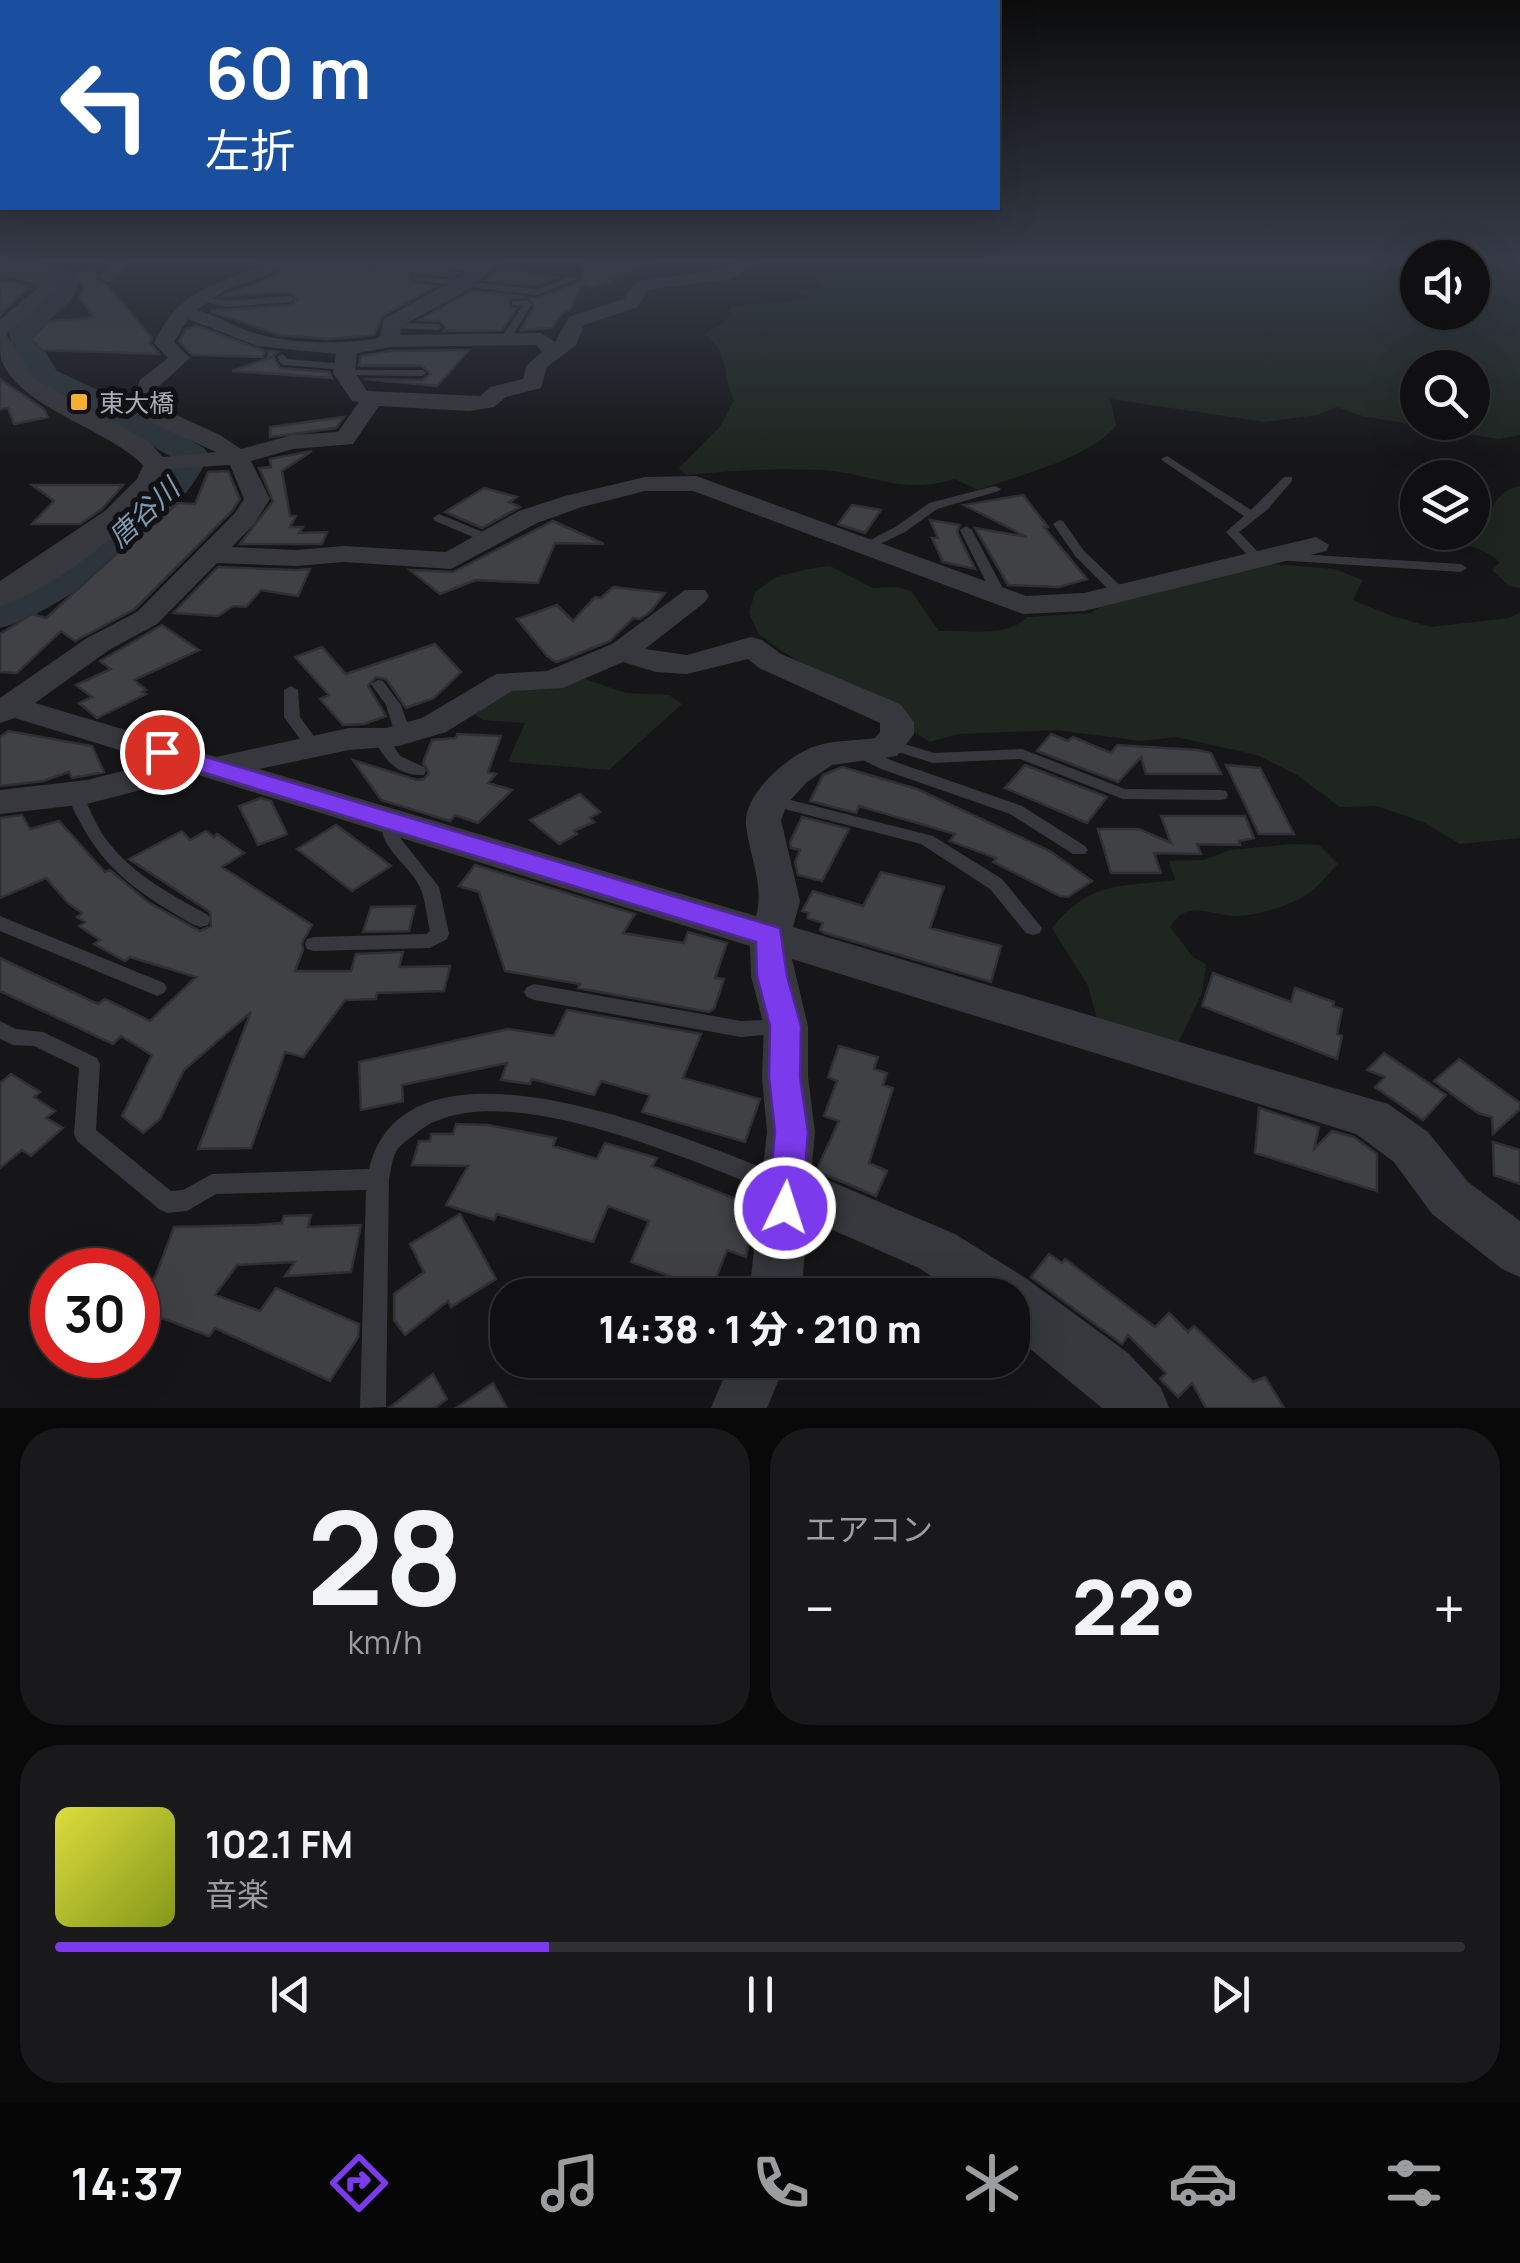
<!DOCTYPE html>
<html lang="ja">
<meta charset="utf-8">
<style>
:root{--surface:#101012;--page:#19191b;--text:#f1f3f6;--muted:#9c9d9f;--line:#303032;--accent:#7c3aed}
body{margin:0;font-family:Manrope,"Noto Sans JP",sans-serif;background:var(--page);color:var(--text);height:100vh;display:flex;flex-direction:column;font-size:38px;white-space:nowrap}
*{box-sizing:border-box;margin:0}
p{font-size:32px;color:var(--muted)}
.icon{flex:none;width:55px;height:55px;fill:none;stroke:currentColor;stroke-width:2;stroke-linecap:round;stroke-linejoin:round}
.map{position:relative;height:1408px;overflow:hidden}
.panel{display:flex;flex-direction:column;gap:20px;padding:20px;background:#09090a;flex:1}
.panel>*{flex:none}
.hud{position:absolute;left:0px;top:0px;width:1000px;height:210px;box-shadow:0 10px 40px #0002,0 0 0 2px var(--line);background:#1a4fa0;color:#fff;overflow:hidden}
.fabs{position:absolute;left:1400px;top:240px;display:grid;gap:20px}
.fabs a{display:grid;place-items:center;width:90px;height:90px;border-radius:50%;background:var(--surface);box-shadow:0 10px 40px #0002,0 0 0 2px var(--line);font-size:50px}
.speed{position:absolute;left:30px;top:1248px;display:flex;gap:20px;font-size:50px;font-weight:700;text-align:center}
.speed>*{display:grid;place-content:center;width:130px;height:130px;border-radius:50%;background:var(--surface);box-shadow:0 10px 40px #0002,0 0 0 2px var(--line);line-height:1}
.speed .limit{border:15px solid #d22;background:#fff;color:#111}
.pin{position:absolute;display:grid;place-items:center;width:85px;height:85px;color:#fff;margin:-42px;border:5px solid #fff;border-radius:50%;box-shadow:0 2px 10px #0007}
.me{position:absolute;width:110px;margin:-55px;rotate:4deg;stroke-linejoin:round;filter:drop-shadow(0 0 8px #0008)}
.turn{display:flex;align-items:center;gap:35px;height:210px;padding:0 40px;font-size:45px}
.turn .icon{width:130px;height:130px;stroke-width:2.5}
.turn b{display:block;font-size:70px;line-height:85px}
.big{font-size:75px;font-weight:800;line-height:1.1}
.panel .card{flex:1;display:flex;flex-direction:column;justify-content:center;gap:15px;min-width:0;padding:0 35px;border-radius:40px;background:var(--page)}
.panel .dial{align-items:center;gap:0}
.dial b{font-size:130px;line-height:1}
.song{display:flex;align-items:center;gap:30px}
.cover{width:120px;height:120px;border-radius:15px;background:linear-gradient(135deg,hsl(60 70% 55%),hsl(70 70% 35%))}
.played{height:10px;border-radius:5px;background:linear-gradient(90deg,var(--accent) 35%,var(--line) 35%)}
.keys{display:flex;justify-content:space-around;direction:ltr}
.heat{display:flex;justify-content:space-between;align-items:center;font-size:55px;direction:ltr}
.panel .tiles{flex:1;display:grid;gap:20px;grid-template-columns:1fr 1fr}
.card:last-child{grid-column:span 2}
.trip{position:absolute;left:490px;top:1278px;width:540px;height:100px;border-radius:40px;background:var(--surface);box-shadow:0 10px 40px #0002,0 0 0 2px var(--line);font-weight:800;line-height:100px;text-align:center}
.dock{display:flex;height:160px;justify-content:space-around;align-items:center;background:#060607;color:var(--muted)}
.dock .icon{width:70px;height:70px}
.dock .current{color:var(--accent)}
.dock b{font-size:45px;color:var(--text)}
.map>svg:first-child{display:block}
.green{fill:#1e261f;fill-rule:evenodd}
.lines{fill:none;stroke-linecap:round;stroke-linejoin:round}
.river{fill:#2c353c;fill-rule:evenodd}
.building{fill:#404145;stroke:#303034;stroke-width:2.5}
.service{fill:#37383d;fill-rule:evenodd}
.minor{fill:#37383d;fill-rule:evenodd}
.tertiary{fill:#37383d;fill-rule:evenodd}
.route{fill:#7c3aed;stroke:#51269a;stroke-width:2.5}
.poi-dot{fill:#f2b134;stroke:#111113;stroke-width:4}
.labels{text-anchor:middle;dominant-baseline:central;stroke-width:10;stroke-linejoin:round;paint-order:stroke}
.far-poi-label{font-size:25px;fill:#a8adb8;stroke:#111113;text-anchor:start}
.far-water-label{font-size:28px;font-style:italic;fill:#7f9bb3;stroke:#111113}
</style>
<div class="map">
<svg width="1520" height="1408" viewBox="0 0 1520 1408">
<rect width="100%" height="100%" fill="#161618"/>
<path class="green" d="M781 260H1417L1418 312H1472L1473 260H1520V435L1499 439 1362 416 1337 407 1317 415 1265 422 1110 399 1116 425C1092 458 1016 476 978 490L955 479C897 496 872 472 818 470 773 468 730 471 686 475L679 468 720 427 734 400C721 375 731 353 704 334L726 321 732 306 801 300 808 297 800 292 824 286 813 272ZM1418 368H1472V422H1418Z
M1520 486V588L1509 586 1492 570 1500 562C1477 543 1457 545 1431 533L1472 532 1473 524 1488 525C1490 506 1500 489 1520 486Z
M1273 564 1334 569 1363 580 1353 600 1389 615 1431 627 1509 618 1520 613V838L1460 844 1423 822 1377 806 1340 807 1297 775 1257 755 1176 737 1141 741 1056 730 958 734 930 742 780 650 758 633 749 613 755 592 776 577 809 569 830 566 873 588 897 587 911 591 939 631C968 629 1006 639 1027 617L1090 613 1103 605Z
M576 676 626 693 669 695 682 704 609 770 508 762 525 723 483 720 467 709 493 690Z
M1292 844 1319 845 1338 864C1328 874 1316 890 1303 897 1287 906 1253 917 1234 916 1209 915 1187 899 1170 927L1193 957 1206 964 1202 993 1178 1043 1100 1029 1088 986 1052 928C1090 881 1120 887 1175 880L1169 861 1204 860 1230 850Z"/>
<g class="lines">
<path class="river" d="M1 260H29L72 272 79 285 71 300 38 330 41 345 57 371 126 403 204 448 209 455C185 516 64 612 0 628V598C54 568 147 516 173 458L102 417 34 384 11 345 9 328 53 285 11 271Z"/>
</g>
<path class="building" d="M281 260H353L374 270 396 260H420L459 273 454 276 410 273V282L435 286 382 316 374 335 328 339 279 335 210 311 292 305 298 299 290 292 223 296 268 279 280 271Z
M586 260H657L594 288 581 285 570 310 563 312 551 328 521 330 535 306 530 298H539L580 281Z
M96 270 97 280 108 286 152 338 150 343 159 354 42 350 31 339 49 321 95 318 80 298 83 288 73 274Z
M510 270 559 277 537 285 486 280 497 271Z
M11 282 29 286 0 315V283Z
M472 291 525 297 509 298V308L516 309 502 330 443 331 446 327 440 321 420 320Z
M197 326 265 351 263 357 192 355 179 341 186 329Z
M469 350 437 386 364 379 422 380 431 374 422 366H359L360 356 391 351Z
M268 351 278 352 273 356 280 368 329 372 332 378 232 371 272 357H268Z
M0 379 44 409 48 417 14 424 8 408 0 409Z
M344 417 336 428 270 437V427Z
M312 451 282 471 290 516H296L290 527H303L299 533 327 532 322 544H240L273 501 259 468 271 467 270 459Z
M228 471 240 499 232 511 135 609 75 641 61 631 17 673 0 672V634L32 614 46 618 149 524H156L177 503 195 504 208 472Z
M32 485H123L102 509 80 524H32L54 501Z
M484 488 517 497 509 502 520 507 482 528 445 512Z
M1023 495 1048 527H1044L1087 579 1059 587 1008 585 975 528 1027 537 964 505Z
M852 505 881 510 865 533 838 524Z
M930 520 960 525 957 532 975 569 943 562 932 538H938Z
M553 521 604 544 555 543 538 583 476 580 440 594 410 570 453 572Z
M218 567 296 570 310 569 298 596 261 590 246 607 233 606 218 616 173 613Z
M613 587 665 593 651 611 640 619 633 618 610 641 568 658 556 662 547 656 517 619 557 605 573 621 595 597 601 598Z
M162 625 199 650 134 680 146 690 142 692 146 694 97 718 79 703 92 697 76 685 111 669 100 661Z
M435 644 461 672 434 698 406 708 386 679 376 677 368 686 386 716 364 724 343 725 320 699 329 695 295 657 322 647 346 674Z
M8 731 92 746 104 772 72 778 69 772 43 781 0 786V737Z
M457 734 501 736 488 772 496 774 488 783 512 790 478 823 455 815 450 821 381 800 353 760 417 780 424 779 429 773 423 763 432 740 456 738Z
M1051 734 1068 741 1073 737 1111 753 1117 745 1198 750 1211 753 1221 774H1146L1141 757 1118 782 1037 751Z
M1025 765 1107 797 1087 823 1005 788Z
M1226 765 1260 768 1294 834H1259Z
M842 767 917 789 1050 851 1092 881 1068 897 1060 896 993 862 996 858 950 841 955 834 859 806 856 813 810 801 823 775Z
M580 794 600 812 590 818 594 822 574 831 577 834 559 844 530 820Z
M261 798 271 801 287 834 258 845 239 806Z
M22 815 30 829 59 821 105 872 110 870 148 902 200 931 211 926 210 912 129 859 182 831 190 840 206 831 214 837 217 834 244 853 222 867 312 925 302 943 303 950 295 971H351L356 954 403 952 399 967 450 966 444 991 377 993 376 999 345 1000 303 1057 285 1052 251 1148 198 1149 251 1012 184 1070 160 1119 143 1133 122 1116 152 1055 121 1036 113 1044 0 991V958L98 1004 105 999 150 1021 196 977 130 957 125 961 94 944 100 940 79 926 85 922 77 917 82 913 68 903 46 878 0 898V818Z
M1161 816H1245L1254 838 1239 841 1240 845 1197 844 1201 854 1154 853 1161 873H1111L1098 829H1139L1171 843Z
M802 817 849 829 822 881 798 875 795 862 800 850 791 848 790 842Z
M336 825 373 852 391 866 352 891 297 849Z
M475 865 635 914 623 933 684 943 688 932 727 943 715 978 724 979 714 1009 709 1012 578 988 580 984 505 971 479 892 459 886Z
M881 872 944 887 930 928 1001 946 991 982 825 933 820 930 823 923 807 918 809 913 802 911 813 891 863 906Z
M415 906 409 931 363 932 371 907Z
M1213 973 1291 1002 1295 988 1334 1002 1333 1006 1342 1009 1337 1034 1342 1036 1337 1059 1202 1006Z
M567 1010 701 1034 683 1078 760 1099 745 1142 642 1112 650 1095 601 1081 594 1095 532 1079 530 1084 501 1080 507 1063 402 1085 403 1101 361 1110 359 1062 508 1029 554 1036Z
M839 1046 878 1057 874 1069 887 1073 883 1085 893 1088 869 1163 887 1171 876 1196 816 1171 839 1121 824 1116 837 1081 828 1077Z
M1384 1053 1446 1095 1423 1120 1375 1087 1385 1077 1367 1070Z
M1459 1059 1520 1103V1109L1493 1134 1492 1117 1478 1113 1434 1081Z
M11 1074 40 1092 34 1097 55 1111 46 1118 63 1128 31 1156 22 1150 0 1168V1083Z
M1259 1108 1319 1127 1314 1149 1332 1131 1354 1137 1377 1154V1191L1255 1153Z
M456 1124 488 1125 556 1138 553 1146 597 1159 605 1143 657 1158 652 1166 751 1205 745 1218 753 1222 746 1257 727 1250 711 1291 631 1262 649 1221 608 1206 593 1242 497 1214 494 1220 446 1205 468 1166 412 1165 419 1141H430L431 1134H453Z
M1493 1142 1520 1150V1184L1494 1175Z
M460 1214 496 1279 451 1307 448 1301 405 1335 394 1320V1294L424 1272 410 1244Z
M311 1215 308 1227 361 1225 351 1272 285 1276 295 1262 237 1265 215 1295 260 1311 276 1288 359 1324 358 1337 330 1381 215 1328 209 1336 138 1309V1300L156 1275 174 1227 256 1225 282 1223 284 1216Z
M1049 1254 1062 1263 1065 1259 1155 1327 1169 1313 1188 1332 1194 1326 1253 1382 1265 1377 1284 1408H1206L1192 1383 1178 1397 1160 1379 1166 1373 1128 1335 1122 1344 1031 1277Z
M433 1374 447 1399 435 1408H389Z
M493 1383 507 1408H456Z"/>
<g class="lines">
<path class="service" d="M416 276 537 289 572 276 579 278 538 295 413 280V276Z
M199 295 226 301 290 296 294 299 290 302 226 307 196 300V296Z
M512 301H528L532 304 509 341 506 342 501 339 522 306 512 305Z
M389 323 438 324 442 327 438 330 386 328V324Z
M282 354 288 359 345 364 350 367 345 370 284 365 281 364 277 357Z
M344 370H422L427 373 422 376 341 375V371Z
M101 388 138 406 139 408 130 410 97 393 96 391Z
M1167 456 1251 510 1284 477H1292V481L1267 510 1239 532 1261 555V561H1253L1226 532 1244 516 1163 461 1161 459Z
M995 486 1001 489 999 491 937 509 905 532 867 550 863 551 857 547 897 526 929 503Z
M439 514 495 537 497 540 495 543H487L435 521 433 518Z
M1059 520 1063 521 1084 551 1124 589 1126 592 1124 595H1114L1076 557 1053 524Z
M966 526 972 530 1009 600 1007 603 1002 604 995 600 960 530Z
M1280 553 1461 564 1467 568 1461 572 1276 560 1274 557Z
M378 680 383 681 401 705 411 734 408 737H398L395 734 386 705 371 684Z
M291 686 298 690 300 717 321 746 319 749H307L284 717V690Z
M381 734 387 736 400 756 424 767 426 771 424 775C396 776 386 760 373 739Z
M888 739 934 753 1022 749 1125 789 1220 790 1226 791 1228 795 1226 799 1220 800 1123 799 1020 759 933 763 882 747 880 744 882 741Z
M863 748 893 761 1022 806 1085 846 1088 850 1085 854H1073L1010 814 881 769 857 757 855 753Z
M74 788 80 789C87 803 93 818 101 832 126 871 168 893 208 915L210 920 208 925 201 927 194 925C128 887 97 865 66 793Z
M771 795 933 836 1002 879 1042 928 1040 933 1033 935 1026 933 990 889 921 844 765 804 763 800 765 796Z
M389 815 395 817 398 835 439 887 449 934 447 939 430 948 314 951 307 949 305 944 307 939 314 937 426 934 430 931C427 919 426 904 422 892 413 865 374 848 383 817Z
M0 916 164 983 167 988 164 993 157 996 150 993 0 931Z
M534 984 741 1021 782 1019 789 1021 792 1027 789 1033 741 1037 534 1000 527 997 524 992 527 987Z
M0 1021 16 1029 43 1032 97 1058 100 1064 96 1130 171 1191 183 1190 212 1174 369 1169C407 1013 694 1142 786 1177L789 1184 786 1191 778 1194C694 1163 492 1068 415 1134 409 1139 401 1144 397 1150 392 1157 391 1170 389 1179L386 1407 360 1408 366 1190 216 1194 187 1211 167 1213 159 1209 77 1141 74 1134 79 1068 34 1046 13 1045 0 1039Z"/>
<path class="minor" d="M108 260H125L127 265 114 281 108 282 99 277 109 265Z
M259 260H277L278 268 266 276 228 288 197 310C215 315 231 325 248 331 287 345 336 344 375 339L380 337 384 319 469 272 424 260H505L463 293 401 326 400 335 541 333 555 342 569 317 624 299 633 285 643 280 721 270 741 260H763L731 279 653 289 646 292 638 307 584 325 576 345 547 367 541 388 506 397 494 407 469 411 379 406 353 444 293 449 251 461 270 499 254 524 232 547 296 550 344 546 446 552 519 511 565 496 645 477 696 476 1026 596 1084 593 1316 537 1329 545 1326 551 1084 611 1023 614 693 491H645L582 507 537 523 451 569 344 562 296 566 217 563 157 624 109 650 35 703 216 757 349 728H386L422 718 496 674 547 671 612 644 685 590H705L709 596 705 602 645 649 687 655 751 637 762 640 781 654 900 704 914 722V734L897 756 832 765 807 782 787 804 781 820 800 901 793 927 1388 1104 1428 1132 1468 1182 1520 1221V1277L1502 1269 1432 1214 1394 1162 1356 1134 792 959 808 1026V1077L815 1132 811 1173 955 1234 1024 1277 1128 1353 1161 1388 1169 1408H1102L1012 1334V1295H959L919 1268 808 1219 801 1295H749L767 1132 762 1077 764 1026 751 976 750 946 198 775 87 804 0 814V790L87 780 158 762 15 718 0 723V698L87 638 137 612 235 513 244 499 230 465 148 470C111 428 20 410 1 359 0 348 0 332 0 320L38 288 35 284 0 275V265L47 276 57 289 6 334 33 378 148 441 163 457 216 452 152 423 131 407 140 380 168 358 154 343C177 292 212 285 259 267ZM188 319 257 346 336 354 333 373 352 401 359 402 338 432 292 435 241 449 220 435 154 405 158 387 190 358 174 342ZM536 345 542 352 527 365 523 379 490 387 480 396 367 391 355 373 357 353 391 347ZM748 659 759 668 880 723V732L875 738C855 741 832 740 813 747 787 757 743 794 746 825 749 855 765 886 756 916L259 769 349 750 399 746 446 732 512 691 563 688 623 662 656 672 687 674Z
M357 260H392C384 268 365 268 357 260Z
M731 1360H787L767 1408H711Z"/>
<path class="tertiary" d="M157 456 168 459 172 465C156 513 49 593 0 606V581L105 511 137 479 146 459Z"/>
</g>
<linearGradient id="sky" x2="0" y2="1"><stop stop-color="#0c0c0d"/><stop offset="0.57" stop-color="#363c48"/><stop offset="1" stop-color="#363c48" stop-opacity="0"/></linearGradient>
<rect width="1520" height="458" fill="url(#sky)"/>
<path class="route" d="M162 744 780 928 787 976 801 1026 800 1077 808 1132 802 1208 797 1219 785 1224 773 1219 768 1208 775 1132 769 1077 770 1026 757 976 756 942 153 757 150 752 153 746Z"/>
<rect class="poi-dot" x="69" y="392" width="20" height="20" rx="5"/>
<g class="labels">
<g class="far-poi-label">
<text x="99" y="402">東大橋</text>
</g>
<g class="far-water-label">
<text transform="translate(143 512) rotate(-43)">唐谷川</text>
</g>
</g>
</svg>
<div class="fabs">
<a><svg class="icon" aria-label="sound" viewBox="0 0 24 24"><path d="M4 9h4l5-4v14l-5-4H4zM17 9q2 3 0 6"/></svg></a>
<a><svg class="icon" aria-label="search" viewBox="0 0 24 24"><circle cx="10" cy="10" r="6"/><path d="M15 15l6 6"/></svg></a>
<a><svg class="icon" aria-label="layers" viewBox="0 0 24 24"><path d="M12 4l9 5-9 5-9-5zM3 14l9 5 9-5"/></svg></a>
</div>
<div class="speed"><div class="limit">30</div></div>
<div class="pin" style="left:162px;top:752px;background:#d93025"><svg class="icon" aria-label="arrive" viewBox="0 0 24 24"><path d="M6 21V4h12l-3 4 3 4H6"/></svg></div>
<svg class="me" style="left:785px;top:1208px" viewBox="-20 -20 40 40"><circle r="17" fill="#7c3aed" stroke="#fff" stroke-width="3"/><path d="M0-11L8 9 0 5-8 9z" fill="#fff"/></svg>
<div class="trip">14:38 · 1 分 · 210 m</div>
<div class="hud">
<div class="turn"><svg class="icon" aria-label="left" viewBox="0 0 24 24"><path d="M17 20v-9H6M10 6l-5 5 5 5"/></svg><div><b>60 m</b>左折</div></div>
</div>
</div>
<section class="panel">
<div class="tiles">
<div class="card dial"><b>28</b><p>km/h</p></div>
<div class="card"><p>エアコン</p>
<div class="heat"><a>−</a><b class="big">22°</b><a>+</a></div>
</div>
<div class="card">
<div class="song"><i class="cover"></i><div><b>102.1 FM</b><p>音楽</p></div></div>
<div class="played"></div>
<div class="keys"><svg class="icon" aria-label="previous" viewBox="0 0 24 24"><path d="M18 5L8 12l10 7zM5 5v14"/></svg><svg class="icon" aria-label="pause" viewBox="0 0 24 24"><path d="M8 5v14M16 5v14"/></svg><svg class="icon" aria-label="next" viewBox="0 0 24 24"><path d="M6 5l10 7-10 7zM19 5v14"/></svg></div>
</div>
</div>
</section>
<nav class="dock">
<b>14:37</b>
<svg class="icon current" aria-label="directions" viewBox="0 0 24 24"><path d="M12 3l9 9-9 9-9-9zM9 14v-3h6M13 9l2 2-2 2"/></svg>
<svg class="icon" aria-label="music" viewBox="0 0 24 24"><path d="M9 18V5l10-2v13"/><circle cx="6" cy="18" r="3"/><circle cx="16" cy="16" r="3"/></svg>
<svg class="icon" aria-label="phone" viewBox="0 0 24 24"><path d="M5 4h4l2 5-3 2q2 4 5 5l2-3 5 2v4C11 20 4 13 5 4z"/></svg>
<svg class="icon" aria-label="climate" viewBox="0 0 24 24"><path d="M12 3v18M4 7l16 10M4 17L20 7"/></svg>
<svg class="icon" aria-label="car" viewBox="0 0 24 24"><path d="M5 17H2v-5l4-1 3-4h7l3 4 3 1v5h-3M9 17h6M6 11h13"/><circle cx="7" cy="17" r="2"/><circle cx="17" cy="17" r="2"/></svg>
<svg class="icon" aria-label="filters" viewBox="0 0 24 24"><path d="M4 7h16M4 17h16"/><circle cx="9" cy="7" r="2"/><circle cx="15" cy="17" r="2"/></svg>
</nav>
